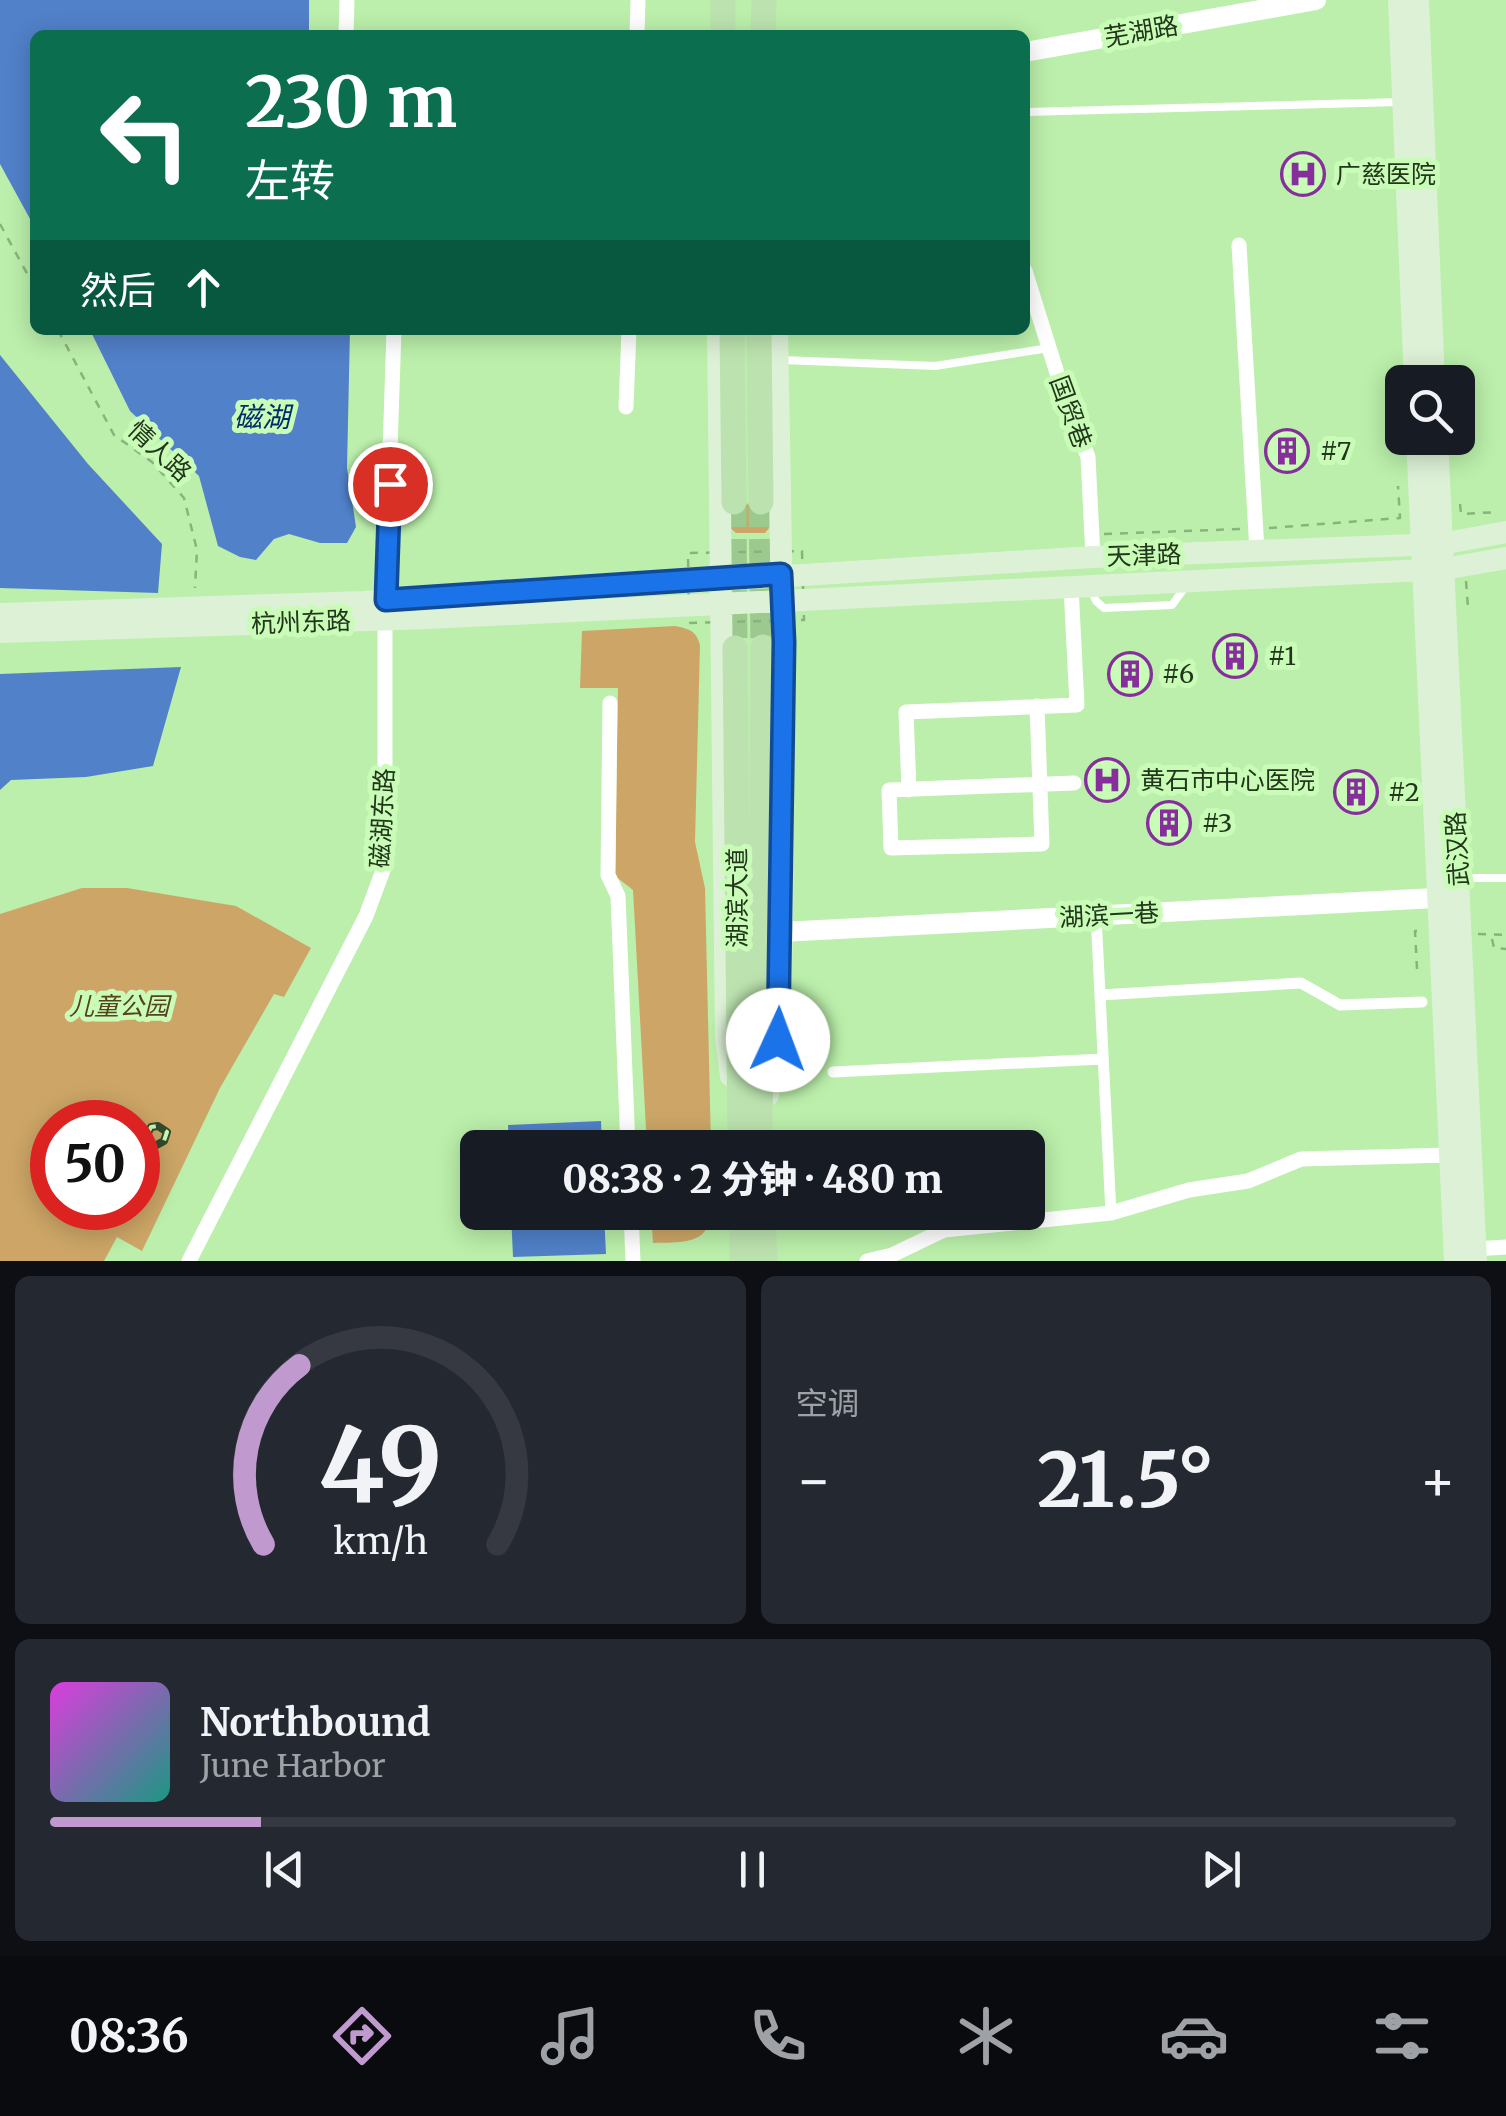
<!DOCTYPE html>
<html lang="zh">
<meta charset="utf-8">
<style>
:root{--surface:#171b24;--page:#242831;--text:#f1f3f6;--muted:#9ea1a6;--line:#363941;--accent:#c09ace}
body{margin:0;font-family:Merriweather,"Noto Sans SC",serif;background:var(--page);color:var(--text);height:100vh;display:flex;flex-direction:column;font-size:38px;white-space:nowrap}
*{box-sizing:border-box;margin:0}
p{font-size:32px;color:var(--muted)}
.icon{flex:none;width:55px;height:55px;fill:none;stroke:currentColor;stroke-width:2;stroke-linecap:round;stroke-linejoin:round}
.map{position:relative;height:1261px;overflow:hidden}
.details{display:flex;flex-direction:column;gap:15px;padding:15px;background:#0d0f14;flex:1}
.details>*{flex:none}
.hud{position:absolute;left:30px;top:30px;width:1000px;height:305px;border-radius:15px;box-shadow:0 5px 25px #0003;background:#0b6e4f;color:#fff;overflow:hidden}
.tools{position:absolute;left:1385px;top:365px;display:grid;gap:20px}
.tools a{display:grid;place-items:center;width:90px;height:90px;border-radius:15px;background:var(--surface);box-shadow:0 5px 25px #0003;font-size:50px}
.speed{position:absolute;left:30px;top:1100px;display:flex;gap:20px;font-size:50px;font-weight:700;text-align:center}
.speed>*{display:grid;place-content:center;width:130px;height:130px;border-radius:50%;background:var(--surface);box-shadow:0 5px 25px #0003;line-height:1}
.speed .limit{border:15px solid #d22;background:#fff;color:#111}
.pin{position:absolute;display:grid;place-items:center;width:85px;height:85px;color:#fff;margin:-42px;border:5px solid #fff;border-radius:50%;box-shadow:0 2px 10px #0007}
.me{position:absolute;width:110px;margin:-55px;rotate:2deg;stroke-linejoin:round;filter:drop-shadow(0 0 8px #0008)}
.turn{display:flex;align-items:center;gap:35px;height:210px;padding:0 50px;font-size:45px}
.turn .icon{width:130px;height:130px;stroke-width:2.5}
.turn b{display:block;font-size:70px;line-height:85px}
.then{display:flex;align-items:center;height:95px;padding:0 50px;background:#0003;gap:20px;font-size:38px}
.big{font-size:75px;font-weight:800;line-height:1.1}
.details .card{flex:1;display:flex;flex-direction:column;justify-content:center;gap:15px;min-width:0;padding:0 35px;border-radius:15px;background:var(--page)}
.details .dial{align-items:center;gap:0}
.dial svg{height:260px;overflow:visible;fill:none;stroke:var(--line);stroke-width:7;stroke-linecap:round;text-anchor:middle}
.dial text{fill:var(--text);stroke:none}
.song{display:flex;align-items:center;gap:30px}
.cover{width:120px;height:120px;border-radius:15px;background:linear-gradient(135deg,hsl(300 70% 55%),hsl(170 70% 35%))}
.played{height:10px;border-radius:5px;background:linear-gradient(90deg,var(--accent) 15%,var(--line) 15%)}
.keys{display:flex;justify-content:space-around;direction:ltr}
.heat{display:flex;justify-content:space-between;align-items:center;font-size:55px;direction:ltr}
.details .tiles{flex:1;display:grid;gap:15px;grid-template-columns:1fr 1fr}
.card:last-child{grid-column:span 2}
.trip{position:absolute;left:460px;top:1130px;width:585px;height:100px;border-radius:15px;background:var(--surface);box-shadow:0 5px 25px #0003;font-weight:800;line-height:100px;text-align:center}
.tab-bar{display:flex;height:160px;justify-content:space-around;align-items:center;background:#090b0e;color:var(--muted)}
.tab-bar .icon{width:70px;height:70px}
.tab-bar .current{color:var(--accent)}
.tab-bar b{font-size:45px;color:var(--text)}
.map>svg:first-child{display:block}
.green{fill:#cda667;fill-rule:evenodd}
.water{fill:#5181c9}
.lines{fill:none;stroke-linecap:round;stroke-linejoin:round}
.primary-tunnel{stroke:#9cca8e;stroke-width:25;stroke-dasharray:25 12;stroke-linecap:butt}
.path{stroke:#89b37c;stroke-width:2.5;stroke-dasharray:8 8;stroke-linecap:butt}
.service{stroke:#fff;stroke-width:8}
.pedestrian{stroke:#fff;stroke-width:11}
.minor{stroke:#fff;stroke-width:15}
.tertiary{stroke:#fff;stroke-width:20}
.secondary{stroke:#ddf1d7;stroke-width:22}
.primary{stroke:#bce3af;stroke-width:25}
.rail-casing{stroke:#344b2c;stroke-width:8}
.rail{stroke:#c8fcb7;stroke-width:4;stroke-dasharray:11;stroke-linecap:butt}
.route-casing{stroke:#114b97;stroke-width:25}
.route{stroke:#1a73e8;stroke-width:18}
.labels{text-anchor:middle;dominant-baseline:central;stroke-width:10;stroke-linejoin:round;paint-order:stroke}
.street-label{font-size:25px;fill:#22361c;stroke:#c8fcb7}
.poi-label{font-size:25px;fill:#22361c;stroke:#c8fcb7;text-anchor:start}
.park-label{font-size:25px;font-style:italic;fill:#58421d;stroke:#c8fcb7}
.water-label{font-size:28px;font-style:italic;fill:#002c6c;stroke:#c8fcb7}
</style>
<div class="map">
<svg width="1506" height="1261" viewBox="0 0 1506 1261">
<rect width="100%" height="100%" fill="#bbefab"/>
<path class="green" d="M728 504 769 505V528L765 533H736L729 527Z
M675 626C689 629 696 630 700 645L695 842 705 888 711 1147H647L633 890 615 876 618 688H580L582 631Z
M82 888H127L236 906 311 948 284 997 274 994 220 1088 142 1251 117 1237 104 1261H0V914ZM138 1122V1208H52V1122Z
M651 1213H710C710 1246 678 1242 653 1243Z"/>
<path class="water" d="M0 0H309V35H35V228L0 164Z
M90 330H350L347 468 356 527 347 543H320L289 534 274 539 256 560 240 557 218 546 199 476 130 411Z
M0 355 88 464 162 544 158 593 0 588Z
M181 667 153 766 86 777 11 780 0 790V674Z
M601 1121 602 1147H509L508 1125Z
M511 1213H604L606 1254 513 1257Z"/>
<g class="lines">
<path class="primary-tunnel" d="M734 502 735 648
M761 502 763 647"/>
<path class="path" d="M0 224 35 288
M58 330 114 435 152 462 184 498 197 550 195 588
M1460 504 1461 514 1498 512
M1269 528 1400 518 1398 486
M1104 534 1241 529
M802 551 804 620 689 623 688 553Z
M1466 581 1468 608
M1478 934 1506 935
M1492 939 1494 948 1506 949
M1417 969 1415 931H1420"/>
<path class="service" d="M1025 112 1400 102
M782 360 935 366 1049 348
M1091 589 1096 601 1104 608 1172 605 1186 586
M1462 878H1506"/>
<path class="pedestrian" d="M1096 915 1111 1213
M1100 995 1301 983 1340 1005 1422 1002
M833 1072 1103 1059"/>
<path class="minor" d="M346 35 347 0
M637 35 638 0
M1239 245 1257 551
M1025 271 1062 389 1088 457 1093 557
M626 407 629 330
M610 703 608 875 618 896 628 1148
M1037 706 1042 844 891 848 889 790 1074 783
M909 790 906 712 1077 705 1071 586
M631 1212 633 1261
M1475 1249 1506 1247
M189 1261 366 916 385 865V600L394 330
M867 1261 892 1255 944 1230 1111 1213 1189 1190 1248 1181 1301 1159 1449 1155"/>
<path class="tertiary" d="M1025 52 1316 0
M781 932 1436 898"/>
<path class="secondary" d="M1399 0 1415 382
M1418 0 1434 382
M718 330 726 1039 731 1076
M1417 438 1455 1261
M1437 438 1476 1261
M0 614 364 602 1093 557 1441 544 1506 532
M0 632 428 618 1444 569 1506 558
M768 1095C784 1006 782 914 783 823 784 659 780 495 777 330"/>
<path class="primary" d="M723 0V35
M763 35 764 0
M732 330 734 502
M759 330 761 502
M735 648 740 1148
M760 1148 763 647
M742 1212V1261
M763 1212 765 1261"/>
<g class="rail-casing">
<path id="rail" d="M138 1152 151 1127 158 1126 167 1132 164 1141 151 1148 149 1167 138 1171"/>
</g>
<use href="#rail" class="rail"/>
</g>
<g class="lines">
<g class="route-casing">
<path id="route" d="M390 484 386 600 781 574 784 642 778 1040"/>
</g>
<use href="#route" class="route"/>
</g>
<defs>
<g id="hospital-ring" transform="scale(2.25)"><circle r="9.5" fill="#c8fcb7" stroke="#852e9c" stroke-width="1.5"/><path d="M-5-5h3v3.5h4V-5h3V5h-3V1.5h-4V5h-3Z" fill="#852e9c"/></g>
<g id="building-ring" transform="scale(2.25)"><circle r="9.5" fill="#c8fcb7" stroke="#852e9c" stroke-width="1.5"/><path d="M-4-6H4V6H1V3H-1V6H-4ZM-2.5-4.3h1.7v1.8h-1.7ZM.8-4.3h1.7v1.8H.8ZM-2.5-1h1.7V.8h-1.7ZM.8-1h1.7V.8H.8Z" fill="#852e9c"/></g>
</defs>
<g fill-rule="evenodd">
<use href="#hospital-ring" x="1303" y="174"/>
<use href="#building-ring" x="1287" y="451"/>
<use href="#building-ring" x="1235" y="656"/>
<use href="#building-ring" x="1130" y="674"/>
<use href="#hospital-ring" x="1107" y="780"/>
<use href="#building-ring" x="1356" y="792"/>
<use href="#building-ring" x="1169" y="823"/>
</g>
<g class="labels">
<g class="street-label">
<text transform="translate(1141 31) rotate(-10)">芜湖路</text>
<text transform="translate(1071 412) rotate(70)">国贸巷</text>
<text transform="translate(160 451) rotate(43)">情人路</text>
<text transform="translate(1144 555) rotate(-2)">天津路</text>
<text transform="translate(301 622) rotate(-2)">杭州东路</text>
<text transform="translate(382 818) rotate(-87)">磁湖东路</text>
<text transform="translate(1457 849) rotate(-93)">武汉路</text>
<text transform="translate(737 898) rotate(-90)">湖滨大道</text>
<text transform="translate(1109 915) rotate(-3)">湖滨一巷</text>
</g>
<g class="poi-label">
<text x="1336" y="174">广慈医院</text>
<text x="1320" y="451">#7</text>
<text x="1268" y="656">#1</text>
<text x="1162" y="674">#6</text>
<text x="1140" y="780">黄石市中心医院</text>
<text x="1388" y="792">#2</text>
<text x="1202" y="823">#3</text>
</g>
<g class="park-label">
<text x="119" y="1006">儿童公园</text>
</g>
<g class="water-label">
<text x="262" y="417">磁湖</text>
</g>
</g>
</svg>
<div class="tools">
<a><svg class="icon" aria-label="search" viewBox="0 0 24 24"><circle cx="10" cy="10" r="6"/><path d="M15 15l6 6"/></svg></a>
</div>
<div class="speed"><div class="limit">50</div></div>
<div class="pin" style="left:390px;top:484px;background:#d93025"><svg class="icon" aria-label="arrive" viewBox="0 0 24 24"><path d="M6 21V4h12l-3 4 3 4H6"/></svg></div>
<svg class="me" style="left:778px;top:1040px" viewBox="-20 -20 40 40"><circle r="19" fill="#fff"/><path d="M0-13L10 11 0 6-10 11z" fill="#1a73e8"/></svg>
<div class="trip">08:38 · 2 分钟 · 480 m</div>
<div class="hud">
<div class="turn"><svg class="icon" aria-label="left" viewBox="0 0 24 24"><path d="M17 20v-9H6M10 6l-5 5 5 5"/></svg><div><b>230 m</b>左转</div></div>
<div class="then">然后<svg class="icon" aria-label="ahead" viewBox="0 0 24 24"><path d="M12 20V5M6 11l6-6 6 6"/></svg></div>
</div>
</div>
<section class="details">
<div class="tiles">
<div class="card dial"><svg viewBox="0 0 100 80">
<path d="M14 69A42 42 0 1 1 86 69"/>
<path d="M14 69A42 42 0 0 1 25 14" stroke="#c09ace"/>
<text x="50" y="56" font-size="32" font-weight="700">49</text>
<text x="50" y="72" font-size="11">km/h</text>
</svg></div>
<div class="card"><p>空调</p>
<div class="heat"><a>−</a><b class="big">21.5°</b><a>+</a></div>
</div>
<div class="card">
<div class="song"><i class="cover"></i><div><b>Northbound</b><p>June Harbor</p></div></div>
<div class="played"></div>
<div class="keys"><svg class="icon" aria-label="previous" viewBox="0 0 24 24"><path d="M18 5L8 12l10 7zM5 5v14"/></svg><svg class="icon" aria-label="pause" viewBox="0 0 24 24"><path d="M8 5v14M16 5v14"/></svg><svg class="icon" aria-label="next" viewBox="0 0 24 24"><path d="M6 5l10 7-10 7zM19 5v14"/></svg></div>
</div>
</div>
</section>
<nav class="tab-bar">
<b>08:36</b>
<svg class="icon current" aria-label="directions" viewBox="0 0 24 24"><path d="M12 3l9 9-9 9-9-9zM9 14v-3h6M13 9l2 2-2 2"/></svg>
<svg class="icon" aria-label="music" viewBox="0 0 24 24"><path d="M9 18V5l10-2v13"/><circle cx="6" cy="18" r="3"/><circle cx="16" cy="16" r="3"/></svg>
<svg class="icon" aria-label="phone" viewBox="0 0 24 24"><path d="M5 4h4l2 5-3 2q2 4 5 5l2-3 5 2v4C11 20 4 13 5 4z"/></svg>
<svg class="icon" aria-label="climate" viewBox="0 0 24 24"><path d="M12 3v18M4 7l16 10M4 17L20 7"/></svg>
<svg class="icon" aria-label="car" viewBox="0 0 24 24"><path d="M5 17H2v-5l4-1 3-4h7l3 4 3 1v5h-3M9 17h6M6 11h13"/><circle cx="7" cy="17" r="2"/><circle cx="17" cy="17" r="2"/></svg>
<svg class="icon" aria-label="filters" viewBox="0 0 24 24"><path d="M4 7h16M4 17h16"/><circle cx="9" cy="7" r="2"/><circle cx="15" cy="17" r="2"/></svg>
</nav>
